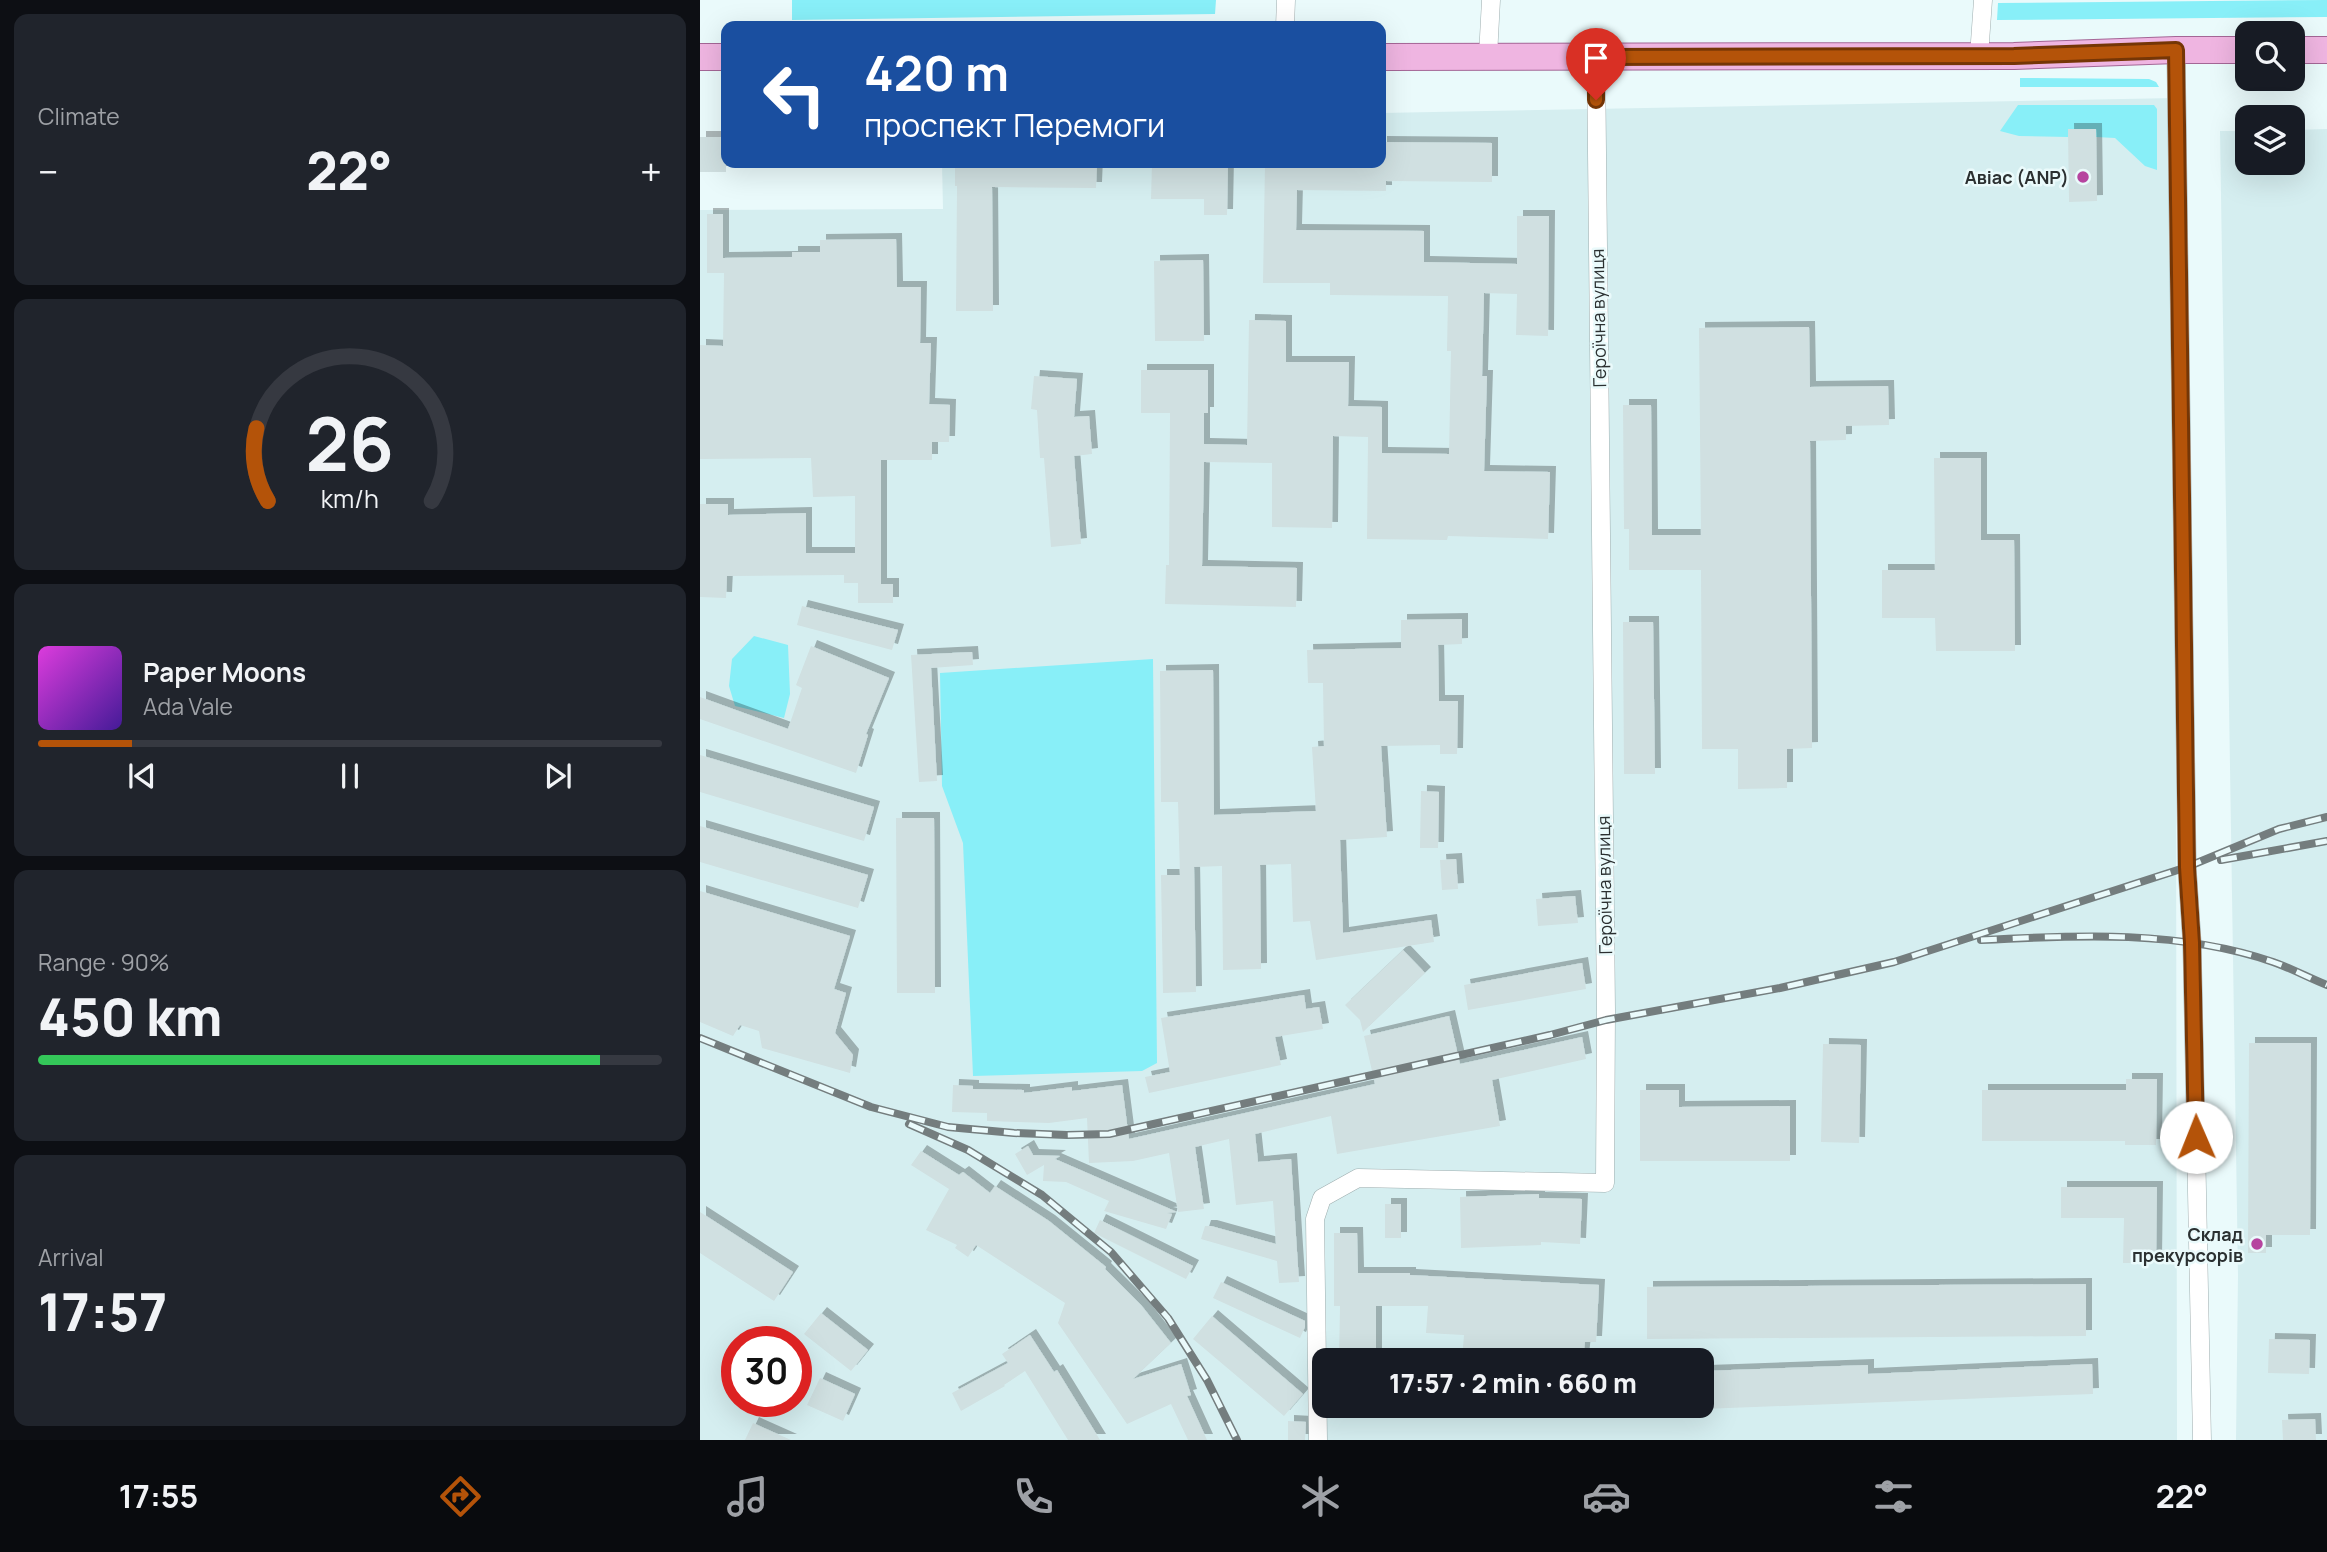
<!DOCTYPE html>
<meta charset="utf-8">
<style>
:root{--surface:#171b24;--page:#20242c;--text:#f1f3f6;--muted:#9ea1a6;--line:#363941;--accent:#b45309}
body{margin:0;font-family:Manrope,sans-serif;background:var(--page);color:var(--text);height:100vh;display:flex;flex-direction:column;font-size:26px;white-space:nowrap}
*{box-sizing:border-box;margin:0}
p{font-size:23px;color:var(--muted)}
.icon{flex:none;width:38px;height:38px;fill:none;stroke:currentColor;stroke-width:2;stroke-linecap:round;stroke-linejoin:round}
.map{position:relative;flex:1;overflow:hidden}
.side{display:flex;flex-direction:column;gap:14px;padding:14px;background:#0d0f14;width:700px}
.side>*{flex:none}
.guide{position:absolute;left:21px;top:21px;width:665px;height:147px;border-radius:14px;box-shadow:0 7px 28px #0002;background:#1a4fa0;color:#fff;overflow:hidden}
.controls{position:absolute;left:1535px;top:21px;display:grid;gap:14px}
.controls a{display:grid;place-items:center;width:70px;height:70px;border-radius:14px;background:var(--surface);box-shadow:0 7px 28px #0002;font-size:35px}
.speed{position:absolute;left:21px;top:1326px;display:flex;gap:14px;font-size:35px;font-weight:700;text-align:center}
.speed>*{display:grid;place-content:center;width:91px;height:91px;border-radius:50%;background:var(--surface);box-shadow:0 7px 28px #0002;line-height:1}
.speed .limit{border:10px solid #d22;background:#fff;color:#111}
.pin{position:absolute;display:grid;place-items:center;width:60px;height:60px;color:#fff;margin:-72px -30px;border-radius:50% 50% 50% 0;rotate:-45deg;box-shadow:0 0 7px #0007}
.pin .icon{rotate:45deg}
.me{position:absolute;width:77px;margin:-38px;rotate:359deg;stroke-linejoin:round;filter:drop-shadow(0 0 5px #0008)}
.turn{display:flex;align-items:center;gap:24px;height:147px;padding:0 28px;font-size:32px}
.turn .icon{width:91px;height:91px;stroke-width:2.5}
.turn b{display:block;font-size:49px;line-height:60px}
.big{font-size:52px;font-weight:800;line-height:1.1}
.side .widget{flex:1;display:flex;flex-direction:column;justify-content:center;gap:10px;min-width:0;padding:0 24px;border-radius:14px;background:var(--page)}
.side .dial{align-items:center;gap:0}
.dial svg{height:182px;overflow:visible;fill:none;stroke:var(--line);stroke-width:7;stroke-linecap:round;text-anchor:middle}
.dial text{fill:var(--text);stroke:none}
.song{display:flex;align-items:center;gap:21px}
.cover{width:84px;height:84px;border-radius:10px;background:linear-gradient(135deg,hsl(300 70% 55%),hsl(260 70% 35%))}
.played{height:7px;border-radius:4px;background:linear-gradient(90deg,var(--accent) 15%,var(--line) 15%)}
.keys{display:flex;justify-content:space-around;direction:ltr}
.heat{display:flex;justify-content:space-between;align-items:center;font-size:38px;direction:ltr}
.charge{height:10px;border-radius:5px;background:linear-gradient(90deg,#34c759 90%,var(--line) 0)}
.trip{position:absolute;left:612px;top:1348px;width:402px;height:70px;border-radius:14px;background:var(--surface);box-shadow:0 7px 28px #0002;font-weight:800;line-height:70px;text-align:center}
.menu{display:flex;height:112px;justify-content:space-around;align-items:center;background:#090b0e;color:var(--muted)}
.menu .icon{width:49px;height:49px}
.menu .on{color:var(--accent)}
.menu b{font-size:32px;color:var(--text)}
main{display:flex;flex:1;min-height:0}
.map>svg:first-child{display:block}
.built{fill:#d5eef0;fill-rule:evenodd}
.green{fill:#88eff8}
.building{fill:#d0e0e1;filter:url(#shadow)}
.lines{fill:none;stroke-linecap:round;stroke-linejoin:round}
.minor-casing{stroke:#9faeaf;stroke-width:19}
.primary-casing{stroke:#a46696;stroke-width:28}
.minor{stroke:#fff;stroke-width:18}
.primary{stroke:#efb5e1;stroke-width:26}
.rail-casing{stroke:#747d7e;stroke-width:8}
.rail{stroke:#eafafb;stroke-width:5;stroke-dasharray:16;stroke-linecap:butt}
.route-casing{stroke:#753606;stroke-width:18}
.route{stroke:#b45309;stroke-width:12}
.poi-dot{fill:#b6449f;stroke:#eafafb;stroke-width:2.5}
.labels{text-anchor:middle;dominant-baseline:central;stroke-width:5;stroke-linejoin:round;paint-order:stroke}
.poi-label{font-size:18px;font-weight:bold;fill:#2b3031;stroke:#eafafb;text-anchor:end}
.street-label{font-size:18px;fill:#2b3031;stroke:#eafafb}
</style>
<main>
<section class="side">
<div class="widget"><p>Climate</p>
<div class="heat"><a>−</a><b class="big">22°</b><a>+</a></div>
</div>
<div class="widget dial"><svg viewBox="0 0 100 80">
<path d="M14 69A42 42 0 1 1 86 69"/>
<path d="M14 69A42 42 0 0 1 9 37" stroke="#b45309"/>
<text x="50" y="56" font-size="32" font-weight="700">26</text>
<text x="50" y="72" font-size="11">km/h</text>
</svg></div>
<div class="widget">
<div class="song"><i class="cover"></i><div><b>Paper Moons</b><p>Ada Vale</p></div></div>
<div class="played"></div>
<div class="keys"><svg class="icon" aria-label="previous" viewBox="0 0 24 24"><path d="M18 5L8 12l10 7zM5 5v14"/></svg><svg class="icon" aria-label="pause" viewBox="0 0 24 24"><path d="M8 5v14M16 5v14"/></svg><svg class="icon" aria-label="next" viewBox="0 0 24 24"><path d="M6 5l10 7-10 7zM19 5v14"/></svg></div>
</div>
<div class="widget"><p>Range · 90%</p><b class="big">450 km</b><div class="charge"></div></div>
<div class="widget"><p>Arrival</p><b class="big">17:57</b></div>
</section>
<div class="map">
<svg width="1627" height="1440" viewBox="0 0 1627 1440">
<defs>
<filter id="shadow"><feDropShadow dx="6" dy="-6" stdDeviation="0" flood-color="#0004"/></filter>
</defs>
<rect width="100%" height="100%" fill="#eafafb"/>
<path class="built" d="M1475 98 1477 1440H0V210L243 209 242 163H681V113ZM37 1342H96V1402H37ZM625 1360H1003V1405H625Z
M1627 129V1440H1536L1538 1275 1520 131H1547V163H1592L1593 130Z"/>
<path class="green" d="M92 0H516L515 14 92 20Z
M1627 0V17L1297 20 1298 3Z
M1320 78 1449 79 1456 82 1459 87H1320Z
M1318 105H1454L1457 109V170L1445 166 1415 138 1396 137V129H1368V137L1319 136 1300 131Z
M54 636 88 645 90 694 84 718 35 706 29 686 32 659Z
M453 659 457 1063 442 1071 273 1076 263 843 242 786 240 673Z"/>
<path class="building" d="M1368 129H1396L1397 201 1369 202Z
M0 137H26V172H0Z
M681 142 792 143V182L686 181V191L597 190 596 230 724 231V262L817 264V216H849L848 336 816 335 817 294 784 293 782 376H787L784 471 850 472 848 539 748 536 747 540 667 539 668 437 633 436 632 528 572 527V463L504 462 502 566 597 568 596 607 465 604 466 565H469L470 413H441V370H508V413H504V444L547 445 549 320 586 321V362H649L648 406 682 407V453L749 454 751 351H747L748 296 630 295V283H563L565 163H681Z
M255 163H397L396 188 292 187 293 311H256L257 186H255Z
M452 163H528L527 215H504V199H451Z
M7 214H23V258L92 257V252H120V240L196 239 197 287H221L220 343H231L229 404 250 405 249 442H232V460H181V584H193V603H158V583H144V575L27 576 26 598 0 597V504H28V515L106 513V553H155V496L113 497 111 458 0 459V345L23 346 24 273H7Z
M503 260 504 341H455L454 261Z
M1109 327 1110 387 1188 386 1189 425 1146 426V440L1110 441 1112 748 1087 749V788L1038 789V749H1002L1001 570H929V529H924L923 405H951L952 535H1001L999 328Z
M334 376 377 379 374 417 389 416 392 454 374 456 381 544 351 547 344 458H340L337 410 331 409Z
M1234 458H1281V540H1314L1315 651H1236L1235 618H1182V570H1235Z
M102 606 198 630 192 650 97 625Z
M762 619V644L738 645 739 701H758L757 754H740V745L681 746 687 837 640 840 643 933 731 920 734 942 616 960 610 921 593 922 591 864 560 865 561 969 523 970 522 866 494 867 496 992 463 993 461 875H480L478 802H461L460 671 513 670 514 815 616 811 612 747 624 746 623 683H608L607 650 701 648V620Z
M923 622H953L955 774H924Z
M111 646 189 678 166 734 168 735 156 773 0 719V697L88 729 102 688 96 685Z
M272 652 273 665 231 668 237 781 219 782 211 655Z
M0 755 174 807 164 841 0 792Z
M721 791 739 792 738 848H720Z
M196 818H234L235 993H197Z
M0 826 168 875 158 908 0 862Z
M756 859 758 889 742 890 740 860Z
M0 891 150 936 134 989 146 993 135 1033 153 1055 150 1073 62 1048 59 1031 40 1025 33 1036 0 1022Z
M875 896 878 923 838 926 836 899Z
M703 950 725 973 663 1032 660 1020 645 1005Z
M882 963 886 989 768 1010 764 985Z
M604 995 606 1009 619 1007 623 1029 575 1037 581 1065 449 1093 445 1077 470 1072 461 1018Z
M749 1016 760 1064 882 1037 886 1059 792 1080 800 1126 637 1154 631 1116 555 1134 558 1162 591 1159 599 1282 579 1283 577 1261 501 1239 505 1226H511L576 1244 573 1201 536 1205 529 1139 495 1147 504 1209 478 1212 469 1153 433 1161 389 1163 387 1118 349 1123 287 1121V1113L252 1112 253 1085 273 1086V1089L324 1090V1093L372 1087V1091L422 1085 429 1139 675 1084 664 1036Z
M1549 1043H1611L1610 1235H1566V1253H1548Z
M1123 1044 1161 1045 1159 1143 1121 1142Z
M1426 1079H1457L1456 1145H1425V1141H1282V1090H1426Z
M940 1090H979V1107L1090 1106V1161H940Z
M328 1146 333 1155 360 1156 355 1159 477 1212 467 1213 472 1214 466 1229 404 1211 409 1201 366 1182 343 1181 344 1165 327 1175 315 1154Z
M221 1151 259 1175 263 1172 290 1193 295 1186 349 1221 406 1267 405 1269 441 1305 471 1343 433 1379 481 1364 491 1395 487 1396 507 1440H488L471 1404 427 1424 358 1323 365 1303 276 1245 268 1257 255 1248 257 1245 226 1230 249 1189 211 1165Z
M1361 1187H1457L1456 1263H1423L1424 1218H1361Z
M839 1194V1198L882 1199 880 1244 841 1242V1245L761 1248 760 1197Z
M685 1204H701V1238H685Z
M0 1212 93 1272 74 1301 0 1253Z
M400 1220 493 1266 486 1279 394 1233Z
M634 1233H657L658 1273H710V1275L899 1285 896 1342H885L883 1360H762L764 1335 726 1333 728 1306H676V1360H639L640 1306H634Z
M521 1282 605 1321V1327L600 1338 513 1298Z
M1386 1284V1336L947 1339V1287Z
M121 1313 168 1350 151 1371 104 1334Z
M512 1316 603 1394 584 1416 493 1339Z
M330 1335 354 1372 357 1370 400 1440H368L325 1371 304 1385 305 1386 261 1411 252 1393 308 1363 302 1354Z
M1569 1339 1610 1340 1609 1374 1568 1373Z
M1392 1364 1393 1394 1003 1409V1371L1168 1365V1374Z
M120 1378 155 1394 143 1421 107 1405Z
M1615 1419 1616 1440H1583L1582 1420Z
M588 1421 606 1422 605 1440H588Z
M53 1423 91 1440H45Z"/>
<g class="lines">
<g class="minor-casing">
<path id="minor" d="M585 26 586 0
M1476 50 1487 867 1492 943 1502 1440
M788 56 791 0
M1279 56 1283 0
M618 1440 615 1219 622 1198 658 1178 905 1183 906 1011 896 57"/>
</g>
<g class="primary-casing">
<path id="primary" d="M1592 50H1627
M0 57H26
M681 57 1314 56 1476 50H1547"/>
</g>
<use href="#minor" class="minor"/>
<use href="#primary" class="primary"/>
<g class="rail-casing">
<path id="rail" d="M1521 860 1627 841
M1281 940C1377 935 1481 930 1573 962 1591 968 1609 978 1627 985
M0 1038 171 1107 248 1127 314 1133 367 1135 409 1134 850 1035 906 1020 1080 988 1194 962 1487 867 1579 829 1627 817
M209 1124 268 1150 342 1195 411 1252 468 1318 507 1380 537 1440"/>
</g>
<use href="#rail" class="rail"/>
</g>
<g class="lines">
<g class="route-casing">
<path id="route" d="M896 100V57L1314 56 1476 50 1487 867 1492 943 1496 1137"/>
</g>
<use href="#route" class="route"/>
</g>
<g class="poi-dot">
<circle cx="1383" cy="177" r="7"/>
<circle cx="1557" cy="1244" r="7"/>
</g>
<g class="labels">
<g class="poi-label">
<text x="1369" y="177">Авіас (ANP)</text>
<text x="1543" y="1234">Склад<tspan x="1543" dy="21">прекурсорів</tspan></text>
</g>
<g class="street-label">
<text transform="translate(898 318) rotate(-91)">Героїчна вулиця</text>
<text transform="translate(904 885) rotate(-91)">Героїчна вулиця</text>
</g>
</g>
</svg>
<div class="controls">
<a><svg class="icon" aria-label="search" viewBox="0 0 24 24"><circle cx="10" cy="10" r="6"/><path d="M15 15l6 6"/></svg></a>
<a><svg class="icon" aria-label="layers" viewBox="0 0 24 24"><path d="M12 4l9 5-9 5-9-5zM3 14l9 5 9-5"/></svg></a>
</div>
<div class="speed"><div class="limit">30</div></div>
<div class="pin" style="left:896px;top:100px;background:#d93025"><svg class="icon" aria-label="arrive" viewBox="0 0 24 24"><path d="M6 21V4h12l-3 4 3 4H6"/></svg></div>
<svg class="me" style="left:1496px;top:1137px" viewBox="-20 -20 40 40"><circle r="19" fill="#fff"/><path d="M0-13L10 11 0 6-10 11z" fill="#b45309"/></svg>
<div class="trip">17:57 · 2 min · 660 m</div>
<div class="guide">
<div class="turn"><svg class="icon" aria-label="left" viewBox="0 0 24 24"><path d="M17 20v-9H6M10 6l-5 5 5 5"/></svg><div><b>420 m</b>проспект Перемоги</div></div>
</div>
</div>
</main>
<nav class="menu">
<b>17:55</b>
<svg class="icon on" aria-label="directions" viewBox="0 0 24 24"><path d="M12 3l9 9-9 9-9-9zM9 14v-3h6M13 9l2 2-2 2"/></svg>
<svg class="icon" aria-label="music" viewBox="0 0 24 24"><path d="M9 18V5l10-2v13"/><circle cx="6" cy="18" r="3"/><circle cx="16" cy="16" r="3"/></svg>
<svg class="icon" aria-label="phone" viewBox="0 0 24 24"><path d="M5 4h4l2 5-3 2q2 4 5 5l2-3 5 2v4C11 20 4 13 5 4z"/></svg>
<svg class="icon" aria-label="climate" viewBox="0 0 24 24"><path d="M12 3v18M4 7l16 10M4 17L20 7"/></svg>
<svg class="icon" aria-label="car" viewBox="0 0 24 24"><path d="M5 17H2v-5l4-1 3-4h7l3 4 3 1v5h-3M9 17h6M6 11h13"/><circle cx="7" cy="17" r="2"/><circle cx="17" cy="17" r="2"/></svg>
<svg class="icon" aria-label="filters" viewBox="0 0 24 24"><path d="M4 7h16M4 17h16"/><circle cx="9" cy="7" r="2"/><circle cx="15" cy="17" r="2"/></svg>
<b>22°</b>
</nav>
